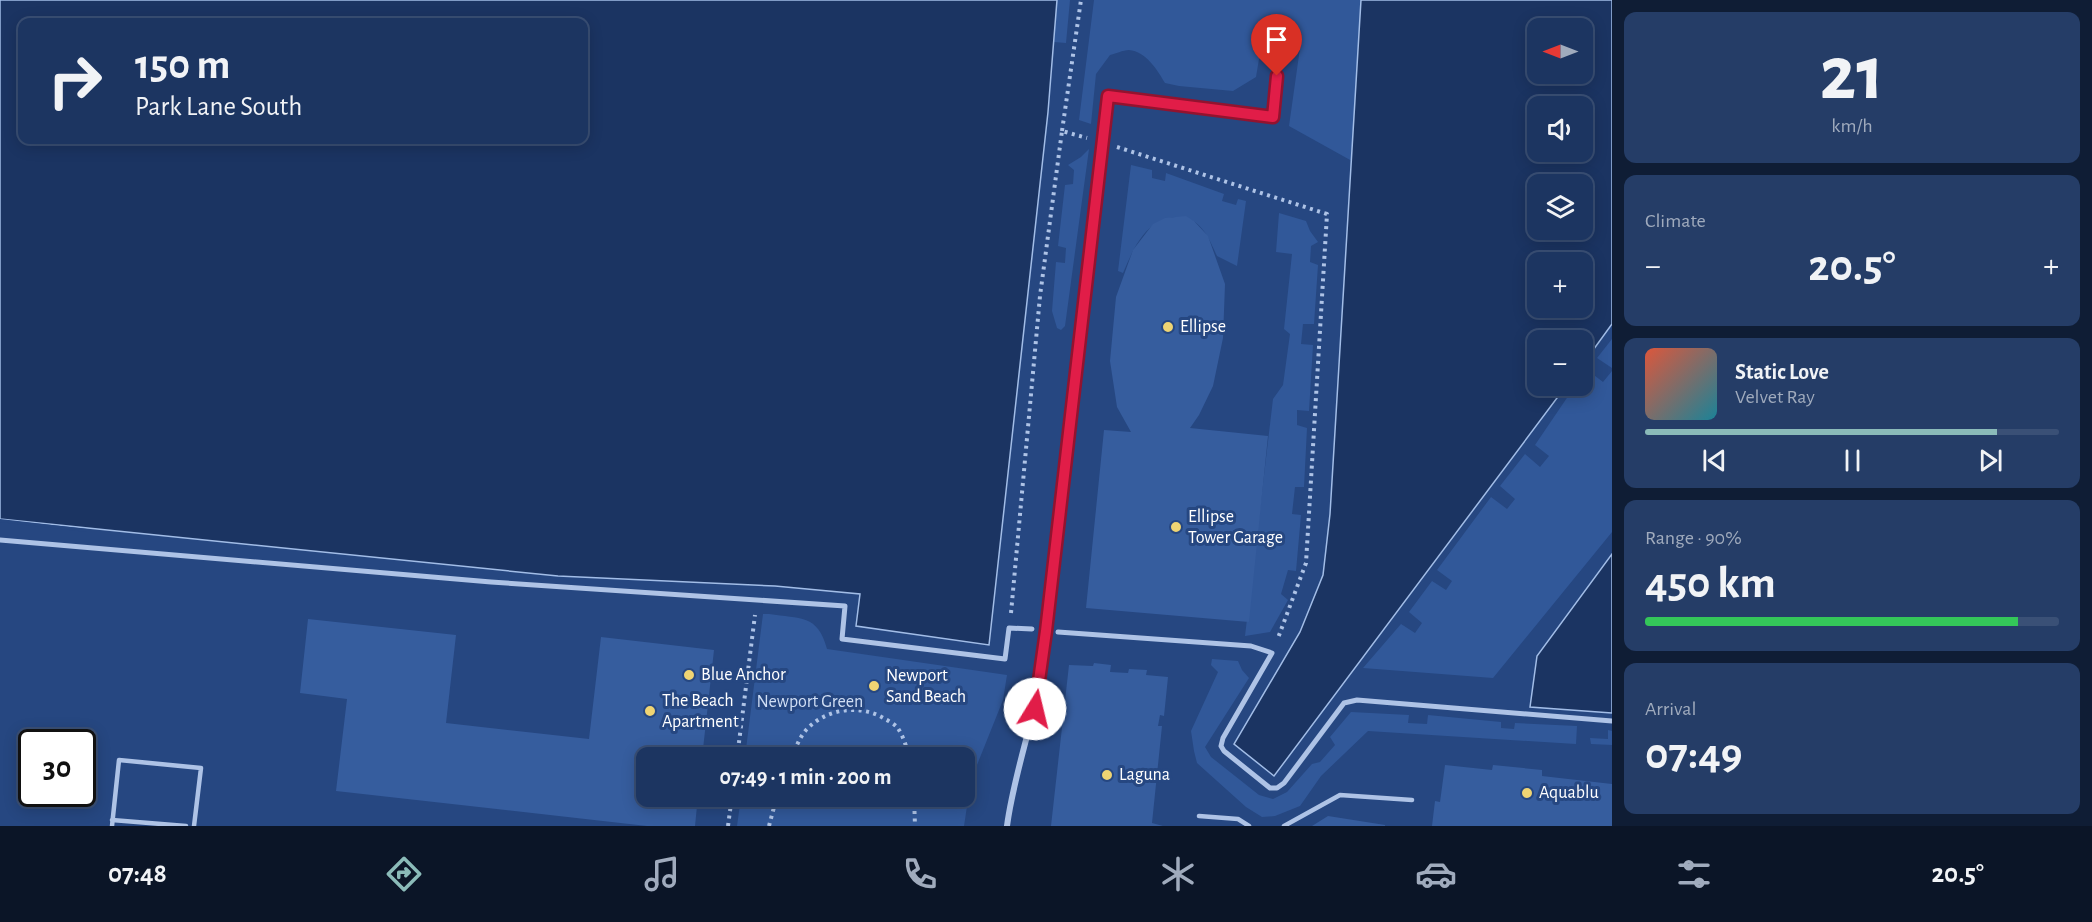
<!DOCTYPE html>
<meta charset="utf-8">
<style>
:root{--surface:#1c3561;--page:#253d67;--text:#f1f3f6;--muted:#a0abbd;--line:#3a5076;--accent:#8bbbb9}
body{margin:0;font-family:"Alegreya Sans",sans-serif;background:var(--page);color:var(--text);height:100vh;display:flex;flex-direction:column;font-size:22px;white-space:nowrap}
*{box-sizing:border-box;margin:0}
p{font-size:20px;color:var(--muted)}
.icon{flex:none;width:33px;height:33px;fill:none;stroke:currentColor;stroke-width:2;stroke-linecap:round;stroke-linejoin:round}
.map{position:relative;flex:1;overflow:hidden}
.panel{display:flex;flex-direction:column;gap:12px;padding:12px;background:#0f1d35;width:480px}
.panel>*{flex:none}
.guide{position:absolute;left:18px;top:18px;width:570px;height:126px;border-radius:12px;box-shadow:0 3px 15px #0003,0 0 0 2px var(--line);background:#1c3561;color:var(--text);overflow:hidden}
.needle{width:39px;rotate:270deg}
.tools{position:absolute;left:1527px;top:18px;display:grid;gap:12px}
.tools a{display:grid;place-items:center;width:66px;height:66px;border-radius:12px;background:var(--surface);box-shadow:0 3px 15px #0003,0 0 0 2px var(--line);font-size:30px}
.speed{position:absolute;left:18px;top:729px;display:flex;gap:12px;font-size:30px;font-weight:700;text-align:center}
.speed>*{display:grid;place-content:center;width:78px;height:78px;border-radius:50%;background:var(--surface);box-shadow:0 3px 15px #0003,0 0 0 2px var(--line);line-height:1}
.speed .limit{border:3px solid #111;border-radius:9px;background:#fff;color:#111}
.pin{position:absolute;display:grid;place-items:center;width:51px;height:51px;color:#fff;margin:-62px -26px;border-radius:50% 50% 50% 0;rotate:-45deg;box-shadow:0 0 6px #0007}
.pin .icon{rotate:45deg}
.me{position:absolute;width:66px;margin:-33px;rotate:9deg;stroke-linejoin:round;filter:drop-shadow(0 0 4px #0008)}
.turn{display:flex;align-items:center;gap:21px;height:126px;padding:0 18px;font-size:27px}
.turn .icon{width:78px;height:78px;stroke-width:2.5}
.turn b{display:block;font-size:42px;line-height:51px}
.big{font-size:45px;font-weight:700;line-height:1.1}
.panel .tile{flex:1;display:flex;flex-direction:column;justify-content:center;gap:9px;min-width:0;padding:0 21px;border-radius:12px;background:var(--page)}
.panel .dial{align-items:center;gap:0}
.dial b{font-size:78px;line-height:1}
.song{display:flex;align-items:center;gap:18px}
.cover{width:72px;height:72px;border-radius:9px;background:linear-gradient(135deg,hsl(10 70% 55%),hsl(190 70% 35%))}
.played{height:6px;border-radius:3px;background:linear-gradient(90deg,var(--accent) 85%,var(--line) 85%)}
.keys{display:flex;justify-content:space-around;direction:ltr}
.heat{display:flex;justify-content:space-between;align-items:center;font-size:33px;direction:ltr}
.charge{height:9px;border-radius:4px;background:linear-gradient(90deg,#34c759 90%,var(--line) 0)}
.trip{position:absolute;left:636px;top:747px;width:339px;height:60px;border-radius:12px;background:var(--surface);box-shadow:0 3px 15px #0003,0 0 0 2px var(--line);font-weight:700;line-height:60px;text-align:center}
.dock{display:flex;height:96px;justify-content:space-around;align-items:center;background:#0b1527;color:var(--muted)}
.dock .icon{width:42px;height:42px}
.dock .active{color:var(--accent)}
.dock b{font-size:27px;color:var(--text)}
main{display:flex;flex:1;min-height:0}
.map>svg:first-child{display:block}
.green{fill:#315899}
.water{fill:#1b3462;stroke:#a2bde7;stroke-width:1.5;fill-rule:evenodd}
.pier{fill:#264781}
.building{fill:#365d9e}
.lines{fill:none;stroke-linecap:round;stroke-linejoin:round}
.path{stroke:#aec3e6;stroke-width:4;stroke-dasharray:3 4.5;stroke-linecap:butt}
.service{stroke:#aec3e6;stroke-width:4.5}
.pedestrian{stroke:#aec3e6;stroke-width:5}
.minor{stroke:#aec3e6;stroke-width:6}
.route-casing{stroke:#92132f;stroke-width:15}
.route{stroke:#e11d48;stroke-width:10}
.poi-dot{fill:#efd473;stroke:#264781;stroke-width:2}
.labels{text-anchor:middle;dominant-baseline:central;stroke-width:6;stroke-linejoin:round;paint-order:stroke}
.poi-label{font-size:18px;fill:#fff;stroke:#264781;text-anchor:start}
.park-label{font-size:18px;fill:#d1dff5;stroke:#264781}
</style>
<main>
<div class="map">
<svg width="1612" height="826" viewBox="0 0 1612 826">
<rect width="100%" height="100%" fill="#264781"/>
<path class="green" d="M1057 0H1070L1066 43 1054 42Z
M1094 0H1361L1352 161 1289 126 1302 34 1264 29 1256 77 1233 91 1179 86 1165 83C1158 71 1146 51 1129 50 1123 50 1115 54 1110 55L1096 74 1091 124 1079 120Z
M1089 149 1065 326 1061 330 1057 328 1052 311 1056 262 1065 263 1066 248 1058 246 1065 185 1073 184 1074 170 1068 165 1081 157Z
M1131 165 1152 170V178L1165 181 1166 173 1224 194 1222 201 1236 205 1238 199 1246 201 1237 266 1217 256C1209 238 1200 216 1177 217 1146 219 1134 247 1123 273L1118 271Z
M1279 213 1306 221 1310 231 1318 242 1311 246 1310 262 1318 265 1314 324H1303L1301 344 1313 345 1309 411 1297 410V425L1307 428 1304 487H1295L1292 514 1301 515 1296 571 1288 570 1281 594 1288 600 1270 632 1245 636 1273 399 1283 385 1290 334 1284 329 1292 254 1276 252Z
M1612 339V368L1597 358Z
M1586 369 1603 382 1612 371V532L1493 678 1363 668 1401 624 1415 633 1422 623 1409 612 1432 581 1446 590 1452 581 1437 570 1491 497 1507 509 1515 499 1500 486 1525 454 1540 467 1549 456 1535 445 1575 386H1582L1583 375Z
M763 614H769C800 619 818 614 827 649L1007 675 1003 700 971 780 964 826H737L741 797 964 796V758L745 757Z
M1212 659 1238 661 1242 670 1249 678 1205 747 1211 757 1259 795 1273 799 1287 792 1312 764 1320 762 1335 745 1330 737 1351 712 1409 715 1408 723 1427 724 1428 715 1501 722V728L1514 729 1515 723 1577 726 1576 744 1368 731 1321 776 1300 806 1275 816 1262 817 1246 807 1197 763 1194 751 1191 731 1218 672 1211 665Z
M1608 730 1612 731V745L1591 744 1590 738 1608 739Z"/>
<path class="water" d="M0 0H1057L1048 112 989 645 856 626 860 594 775 586 558 576 0 519ZM22 22H584V140H22Z
M1361 0H1612V324L1583 364 1582 340H1538V386H1566L1274 776 1234 744 1300 632 1323 575 1330 514ZM1582 28V74H1538V28ZM1582 106V152H1538V106ZM1582 184V230H1538V184ZM1582 262V308H1538V262Z
M1612 554V713L1530 707 1537 656Z"/>
<path class="pier" d="M0 519 87 529V532L0 522Z"/>
<path class="building" d="M1186 216 1194 221 1208 236 1225 284 1223 338 1213 386 1199 415 1190 428 1268 436 1249 622 1086 608 1104 430 1131 432 1117 407 1110 361 1116 297 1133 250 1153 224 1165 218Z
M308 619 456 635 446 723 589 739 601 637 714 650 702 758H646V796H698L695 826H647L336 791 347 699 300 693Z
M1094 663 1111 665 1110 672 1128 673 1129 669 1147 670 1146 675 1168 677 1164 716 1160 715 1158 726H1162L1152 823 1163 826H1051L1069 665 1093 666Z
M1445 765 1492 770 1493 765 1542 770V776L1612 784V826H1432L1435 801 1440 802Z
M1328 816 1385 825V826H1312Z"/>
<g class="lines">
<path class="path" d="M1062 131 1081 0
M1117 147 1327 214 1306 563 1278 638
M1011 613 1040 296 1062 131 1087 138
M737 758 755 615
M791 758C796 748 800 736 807 729 827 708 861 704 885 719 889 721 894 724 897 727 903 735 907 748 909 758
M914 796 915 826
M728 826 732 796
M769 826 777 796"/>
<path class="service" d="M1108 96 1273 117 1282 35
M1199 816 1238 819 1249 826
M112 820 186 826
M112 826 119 760 201 768 194 826
M1284 826 1340 795 1412 800"/>
<path class="pedestrian" d="M0 540 491 582 845 606 842 639 1005 659 1009 628 1032 629
M1058 632 1251 646 1272 653 1223 738 1221 746 1224 751 1270 788H1277L1284 783 1344 703 1357 700 1612 721"/>
<path class="minor" d="M1007 826C1013 780 1029 735 1038 690L1108 96"/>
</g>
<g class="lines">
<g class="route-casing">
<path id="route" d="M1035 709 1046 631 1108 96 1273 117 1277 76"/>
</g>
<use href="#route" class="route"/>
</g>
<g class="poi-dot">
<circle cx="1168" cy="327" r="6"/>
<circle cx="1176" cy="527" r="6"/>
<circle cx="689" cy="675" r="6"/>
<circle cx="874" cy="686" r="6"/>
<circle cx="650" cy="711" r="6"/>
<circle cx="1107" cy="775" r="6"/>
<circle cx="1527" cy="793" r="6"/>
</g>
<g class="labels">
<g class="poi-label">
<text x="1180" y="327">Ellipse</text>
<text x="1188" y="517">Ellipse<tspan x="1188" dy="21">Tower Garage</tspan></text>
<text x="701" y="675">Blue Anchor</text>
<text x="886" y="676">Newport<tspan x="886" dy="21">Sand Beach</tspan></text>
<text x="662" y="701">The Beach<tspan x="662" dy="21">Apartment</tspan></text>
<text x="1119" y="775">Laguna</text>
<text x="1539" y="793">Aquablu</text>
</g>
<g class="park-label">
<text x="810" y="702">Newport Green</text>
</g>
</g>
</svg>
<div class="tools">
<a><svg class="needle" viewBox="-14 -14 28 28"><path d="M0-13l5 13h-10z" fill="#e53935"/><path d="M0 13l5-13h-10z" fill="#a0abbd"/></svg></a>
<a><svg class="icon" aria-label="sound" viewBox="0 0 24 24"><path d="M4 9h4l5-4v14l-5-4H4zM17 9q2 3 0 6"/></svg></a>
<a><svg class="icon" aria-label="layers" viewBox="0 0 24 24"><path d="M12 4l9 5-9 5-9-5zM3 14l9 5 9-5"/></svg></a>
<a>+</a>
<a>−</a>
</div>
<div class="speed"><div class="limit">30</div></div>
<div class="pin" style="left:1277px;top:76px;background:#d93025"><svg class="icon" aria-label="arrive" viewBox="0 0 24 24"><path d="M6 21V4h12l-3 4 3 4H6"/></svg></div>
<svg class="me" style="left:1035px;top:709px" viewBox="-20 -20 40 40"><circle r="19" fill="#fff"/><path d="M0-13L10 11 0 6-10 11z" fill="#e11d48"/></svg>
<div class="trip">07:49 · 1 min · 200 m</div>
<div class="guide">
<div class="turn"><svg class="icon" aria-label="right" viewBox="0 0 24 24"><path d="M7 20v-9h11M14 6l5 5-5 5"/></svg><div><b>150 m</b>Park Lane South</div></div>
</div>
</div>
<section class="panel">
<div class="tile dial"><b>21</b><p>km/h</p></div>
<div class="tile"><p>Climate</p>
<div class="heat"><a>−</a><b class="big">20.5°</b><a>+</a></div>
</div>
<div class="tile">
<div class="song"><i class="cover"></i><div><b>Static Love</b><p>Velvet Ray</p></div></div>
<div class="played"></div>
<div class="keys"><svg class="icon" aria-label="previous" viewBox="0 0 24 24"><path d="M18 5L8 12l10 7zM5 5v14"/></svg><svg class="icon" aria-label="pause" viewBox="0 0 24 24"><path d="M8 5v14M16 5v14"/></svg><svg class="icon" aria-label="next" viewBox="0 0 24 24"><path d="M6 5l10 7-10 7zM19 5v14"/></svg></div>
</div>
<div class="tile"><p>Range · 90%</p><b class="big">450 km</b><div class="charge"></div></div>
<div class="tile"><p>Arrival</p><b class="big">07:49</b></div>
</section>
</main>
<nav class="dock">
<b>07:48</b>
<svg class="icon active" aria-label="directions" viewBox="0 0 24 24"><path d="M12 3l9 9-9 9-9-9zM9 14v-3h6M13 9l2 2-2 2"/></svg>
<svg class="icon" aria-label="music" viewBox="0 0 24 24"><path d="M9 18V5l10-2v13"/><circle cx="6" cy="18" r="3"/><circle cx="16" cy="16" r="3"/></svg>
<svg class="icon" aria-label="phone" viewBox="0 0 24 24"><path d="M5 4h4l2 5-3 2q2 4 5 5l2-3 5 2v4C11 20 4 13 5 4z"/></svg>
<svg class="icon" aria-label="climate" viewBox="0 0 24 24"><path d="M12 3v18M4 7l16 10M4 17L20 7"/></svg>
<svg class="icon" aria-label="car" viewBox="0 0 24 24"><path d="M5 17H2v-5l4-1 3-4h7l3 4 3 1v5h-3M9 17h6M6 11h13"/><circle cx="7" cy="17" r="2"/><circle cx="17" cy="17" r="2"/></svg>
<svg class="icon" aria-label="filters" viewBox="0 0 24 24"><path d="M4 7h16M4 17h16"/><circle cx="9" cy="7" r="2"/><circle cx="15" cy="17" r="2"/></svg>
<b>20.5°</b>
</nav>
